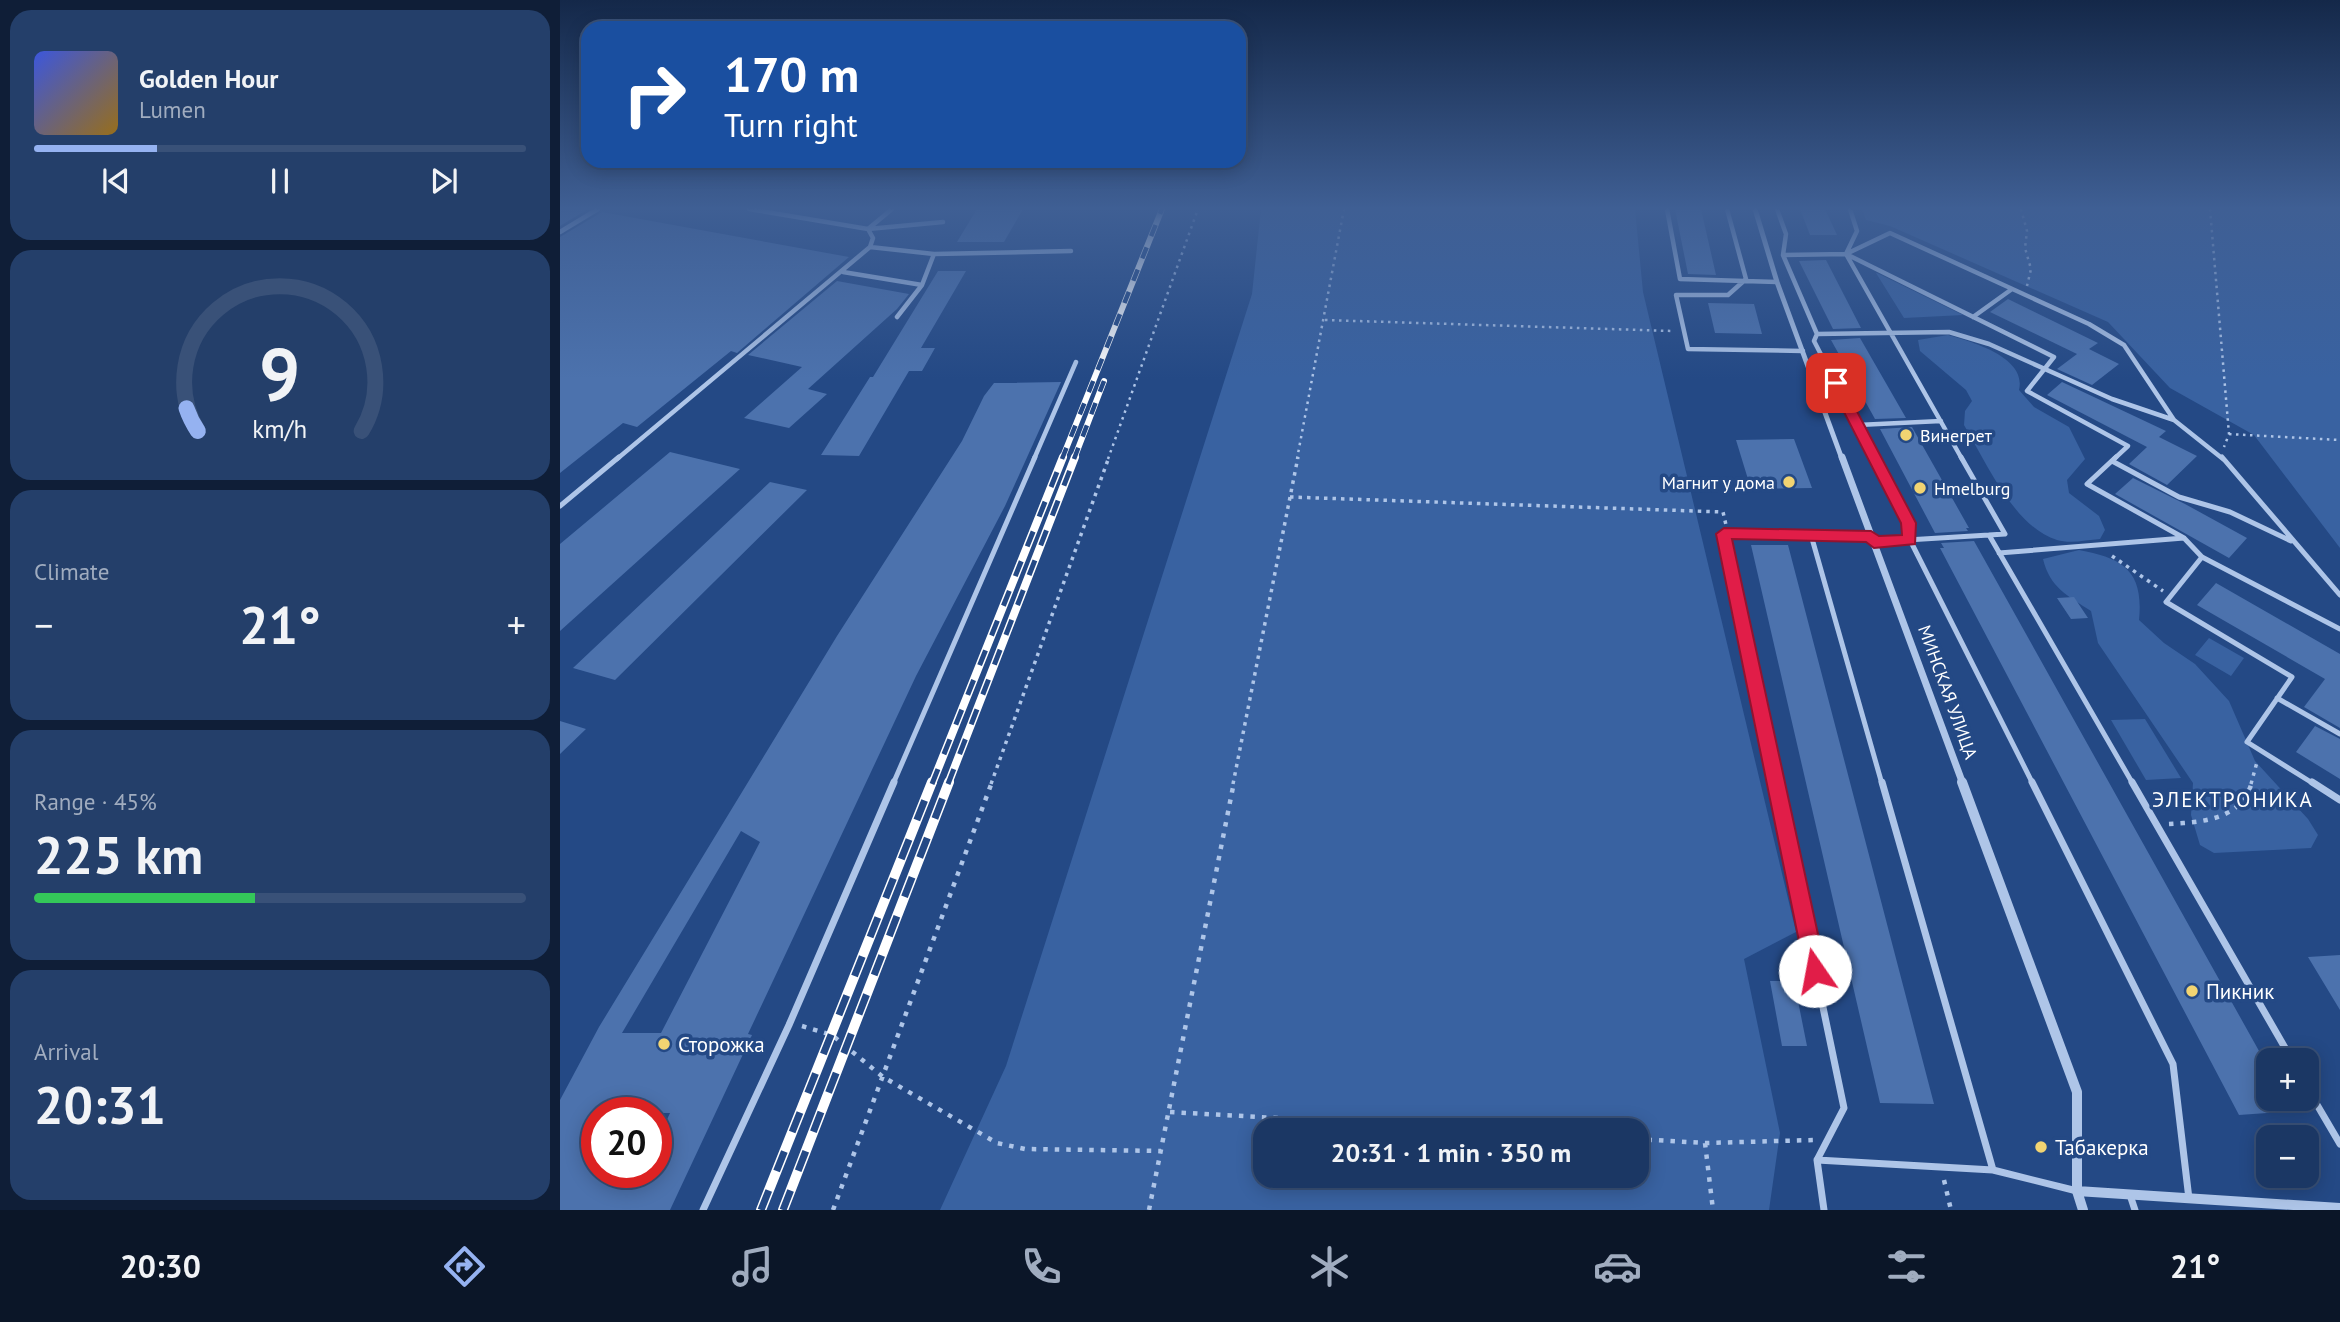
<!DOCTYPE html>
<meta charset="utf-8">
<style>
:root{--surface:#1b3764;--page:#243f6a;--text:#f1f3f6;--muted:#a0acbf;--line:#395178;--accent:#95b2f1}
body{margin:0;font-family:"PT Sans",sans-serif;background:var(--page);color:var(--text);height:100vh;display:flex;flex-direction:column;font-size:26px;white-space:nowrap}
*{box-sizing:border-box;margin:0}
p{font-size:23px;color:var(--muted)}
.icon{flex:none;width:38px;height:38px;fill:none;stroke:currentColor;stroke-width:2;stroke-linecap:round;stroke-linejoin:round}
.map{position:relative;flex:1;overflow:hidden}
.side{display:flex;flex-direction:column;gap:10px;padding:10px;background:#0f1e37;width:560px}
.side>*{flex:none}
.top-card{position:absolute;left:21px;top:21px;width:665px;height:147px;border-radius:21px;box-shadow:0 4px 18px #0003,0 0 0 2px var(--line);background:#1a4fa0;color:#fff;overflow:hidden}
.tools{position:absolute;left:1696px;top:1048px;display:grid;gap:14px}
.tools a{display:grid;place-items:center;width:63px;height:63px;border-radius:14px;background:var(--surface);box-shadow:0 4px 18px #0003,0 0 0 2px var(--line);font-size:35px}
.speed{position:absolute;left:21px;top:1097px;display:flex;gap:14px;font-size:35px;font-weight:700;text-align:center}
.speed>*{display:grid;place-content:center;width:91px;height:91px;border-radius:50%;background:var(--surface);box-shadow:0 4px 18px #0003,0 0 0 2px var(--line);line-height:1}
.speed .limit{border:10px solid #d22;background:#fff;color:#111}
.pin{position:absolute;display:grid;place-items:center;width:60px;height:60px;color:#fff;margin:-30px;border-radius:14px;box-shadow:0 4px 10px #0006}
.me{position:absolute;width:77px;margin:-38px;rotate:348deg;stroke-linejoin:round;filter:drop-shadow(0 0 5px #0008)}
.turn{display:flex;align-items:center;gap:24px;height:147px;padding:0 28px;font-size:32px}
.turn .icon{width:91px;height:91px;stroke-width:2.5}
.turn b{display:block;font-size:49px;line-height:60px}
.big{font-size:52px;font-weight:700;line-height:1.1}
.side .tile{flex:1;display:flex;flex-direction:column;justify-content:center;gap:10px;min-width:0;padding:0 24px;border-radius:21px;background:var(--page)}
.side .dial{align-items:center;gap:0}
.dial svg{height:182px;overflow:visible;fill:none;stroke:var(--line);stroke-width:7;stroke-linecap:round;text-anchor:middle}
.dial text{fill:var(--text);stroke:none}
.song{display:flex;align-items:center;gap:21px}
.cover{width:84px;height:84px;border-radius:10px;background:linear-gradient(135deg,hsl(230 70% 55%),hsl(40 70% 35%))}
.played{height:7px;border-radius:4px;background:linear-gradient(90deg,var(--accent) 25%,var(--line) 25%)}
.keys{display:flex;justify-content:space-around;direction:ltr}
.heat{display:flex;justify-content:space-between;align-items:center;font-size:38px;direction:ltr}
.charge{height:10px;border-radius:5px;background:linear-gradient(90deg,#34c759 45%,var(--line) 0)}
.trip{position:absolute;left:693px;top:1118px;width:396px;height:70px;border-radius:21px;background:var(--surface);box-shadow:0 4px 18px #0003,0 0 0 2px var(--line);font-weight:700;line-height:70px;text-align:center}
.dock{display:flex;height:112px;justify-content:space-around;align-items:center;background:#0b1628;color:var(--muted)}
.dock .icon{width:49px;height:49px}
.dock .active{color:var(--accent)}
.dock b{font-size:32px;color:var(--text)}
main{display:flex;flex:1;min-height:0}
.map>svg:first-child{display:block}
.green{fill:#3962a1;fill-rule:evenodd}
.building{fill:#4c72ad;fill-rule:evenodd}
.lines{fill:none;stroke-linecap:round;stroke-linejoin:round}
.path-far2{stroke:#aec5e8;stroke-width:2.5;stroke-dasharray:2.5 4.5;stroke-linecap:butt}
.path-far1{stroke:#aec5e8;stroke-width:3.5;stroke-dasharray:3.5 5;stroke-linecap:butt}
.path{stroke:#aec5e8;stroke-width:4.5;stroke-dasharray:4.5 7;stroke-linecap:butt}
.lane-far2{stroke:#aec5e8;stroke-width:4.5}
.lane-far1{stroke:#aec5e8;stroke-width:5}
.lane{stroke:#aec5e8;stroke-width:7}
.street-far2{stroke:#aec5e8;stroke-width:5}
.street-far1{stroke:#aec5e8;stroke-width:7}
.street{stroke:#aec5e8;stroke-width:10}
.rail-far2-casing{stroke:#fff;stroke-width:6}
.rail-far1-casing{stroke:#fff;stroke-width:8}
.rail-casing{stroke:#fff;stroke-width:10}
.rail-far2{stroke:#244985;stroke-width:4.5;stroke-dasharray:12;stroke-linecap:butt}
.rail-far1{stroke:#244985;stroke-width:5;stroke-dasharray:16;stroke-linecap:butt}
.rail{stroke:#244985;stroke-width:7;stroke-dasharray:21;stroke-linecap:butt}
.route{fill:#e11d48;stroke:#92132f;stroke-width:2}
.poi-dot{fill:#f2d472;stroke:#244985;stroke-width:2.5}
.labels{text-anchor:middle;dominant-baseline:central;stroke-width:7;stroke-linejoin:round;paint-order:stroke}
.poi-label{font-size:18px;fill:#fff;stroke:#244985;text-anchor:start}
.street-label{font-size:18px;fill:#fff;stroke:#244985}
.quarter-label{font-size:21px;letter-spacing:2px;fill:#fff;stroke:#244985}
.near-poi-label{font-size:21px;fill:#fff;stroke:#244985;text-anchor:start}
</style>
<main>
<section class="side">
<div class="tile">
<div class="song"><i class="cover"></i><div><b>Golden Hour</b><p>Lumen</p></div></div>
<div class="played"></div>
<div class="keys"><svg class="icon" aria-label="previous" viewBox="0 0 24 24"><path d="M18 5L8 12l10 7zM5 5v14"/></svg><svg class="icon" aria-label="pause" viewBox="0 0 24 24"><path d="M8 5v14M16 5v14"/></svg><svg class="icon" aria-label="next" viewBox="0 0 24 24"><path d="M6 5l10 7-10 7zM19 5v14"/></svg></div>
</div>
<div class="tile dial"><svg viewBox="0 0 100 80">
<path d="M14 69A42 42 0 1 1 86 69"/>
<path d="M14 69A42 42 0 0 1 9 59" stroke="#95b2f1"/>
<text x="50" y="56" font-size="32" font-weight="700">9</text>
<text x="50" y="72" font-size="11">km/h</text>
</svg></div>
<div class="tile"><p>Climate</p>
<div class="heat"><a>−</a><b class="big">21°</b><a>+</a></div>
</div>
<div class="tile"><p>Range · 45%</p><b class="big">225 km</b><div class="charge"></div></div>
<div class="tile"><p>Arrival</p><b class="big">20:31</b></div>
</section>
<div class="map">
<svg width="1780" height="1210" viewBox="0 0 1780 1210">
<rect width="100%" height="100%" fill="#244985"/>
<path class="green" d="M701 209H1075L1083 292 1236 932 1184 959 1220 1133 1209 1210H380L446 1066 692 294ZM1076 1130V1176H705V1130Z
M1302 209H1780V548L1694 435 1610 388 1548 322 1330 226 1306 220Z
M1316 273H1317L1403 315 1344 318Z
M1388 335C1412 342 1467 357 1459 390L1474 407 1509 427 1525 459 1507 480 1509 493 1539 516 1545 530 1540 539C1527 540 1510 544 1497 540 1454 527 1426 462 1404 425L1405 411 1412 401 1406 390 1360 351 1358 340Z
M1519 550C1563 558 1584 571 1579 620L1604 643 1635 664 1669 701 1695 761 1748 819 1758 835 1751 848 1654 853 1640 845 1631 815 1633 783 1538 643 1531 611C1508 596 1490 588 1483 559Z
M1649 638 1684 658 1671 676 1635 655Z
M1585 719 1621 778 1586 780 1551 720Z"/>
<path class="building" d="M0 209H28L0 226Z
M417 209H463L444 242H397Z
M1115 209H1141L1156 275 1128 274Z
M1240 209H1265L1277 235H1250Z
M42 212 289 257 177 353 171 351 77 427 63 423 0 473V237Z
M1266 260 1301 328 1273 329 1239 261Z
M378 271H406L361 348H375L362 371H349L299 456 261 455 310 377H313Z
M277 281 349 294 337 309 248 389 267 394 229 428 184 418 242 367 188 355Z
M1448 299 1538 343 1529 349 1559 364 1532 385 1497 369 1517 354 1430 312Z
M1148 303 1194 304 1202 334 1155 333Z
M1300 338 1346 418 1315 419 1271 340Z
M501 382 445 506 356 676 188 1034 192 1035 110 1210H0V1100L39 1027 277 636 402 441 424 396 434 383ZM181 831 200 842 101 1033H62ZM37 1113H110L96 1143V1172H37Z
M1502 382 1606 431 1599 437 1637 456 1607 485 1569 464 1587 447 1487 395Z
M1352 427 1409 528H1406L1408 531 1375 533 1320 429Z
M1234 439 1252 488 1191 489 1176 440Z
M110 452 180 469 0 631V544Z
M1573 478 1625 504 1687 538 1669 558 1555 494Z
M210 482 247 490 55 680 13 668Z
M1414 541 1708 1067V1099H1747L1749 1110 1679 1115 1380 548H1384L1381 543Z
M1191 545H1228L1374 1104 1320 1103Z
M1656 583 1780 654V728L1744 707 1765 679 1637 605Z
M1514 597 1528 618 1511 619 1497 598Z
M0 721 26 729 0 754Z
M1755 726 1780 739V779L1736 752Z
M1780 955V1010L1748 957Z
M1210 981H1234L1247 1046H1222Z"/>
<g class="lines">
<path class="path-far2" d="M1461 209 1467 231 1465 248 1471 269 1467 286
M1650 209 1669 434 1664 447
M765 320 1112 331
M1669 434 1780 440
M548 459 638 209
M737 459 784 209"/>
<path class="path-far1" d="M730 497 1163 512 1166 525
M1552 556 1603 591
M431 784 549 457
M673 784 738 457
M1691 784 1697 762"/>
<path class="path" d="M1609 824C1643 822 1681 820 1692 782
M242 1026 272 1035 323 1077 437 1143 465 1149 601 1151
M610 1112 932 1130
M1076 1139 1145 1143 1255 1140
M1145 1143 1153 1210
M1384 1180 1391 1210
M273 1210 432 782
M589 1210 674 782"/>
<path class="lane-far2" d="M189 209 308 229 383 222
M332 209 308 229 313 238 310 247 374 254 511 251
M1107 209 1120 279 1217 282
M1167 209 1186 279 1168 295H1116L1128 349 1243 351
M1217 209 1226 234 1223 255 1257 334 1254 341 1315 459
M1290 209 1297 231 1286 254 1402 459
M0 232 38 209
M1286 254 1330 233 1529 324 1564 345 1614 420 1663 459
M1223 255 1286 254 1494 357 1467 391 1568 446 1554 459
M283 272 362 285
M337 317 362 285 374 254
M1413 317 1452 289
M1257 334 1389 332 1429 344 1552 399 1614 420
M1298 425 1381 421
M57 459 310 247
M474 459 516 362"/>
<path class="lane-far1" d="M1314 457 1349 523 1350 540 1473 784
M1401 457 1445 534 1429 535 1573 784
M1556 457 1527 484 1624 538 1642 557 1780 629
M1662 457 1780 595
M1552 461 1619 497 1670 512 1731 541
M0 506 59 457
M1251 535 1322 784
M1314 542 1429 535
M1439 553 1624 538
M1642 557 1606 602 1732 677 1687 742 1754 784
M1717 698 1780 734
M333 784 475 457
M1216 784 1164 534 1311 536"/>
<path class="lane" d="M1216 782 1284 1108 1257 1160 1264 1210
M1322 782 1433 1170
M1472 782 1613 1064 1629 1199
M1572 782 1732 1060
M1752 782 1780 800
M1746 1086 1780 1144
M1257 1160 1433 1170 1517 1191
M1570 1195 1575 1210
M143 1210 229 1025 334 782"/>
<path class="street-far2" d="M1195 209 1217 282 1282 459"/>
<path class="street-far1" d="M1282 457 1403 784"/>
<path class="street" d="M1402 782 1517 1092V1191L1523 1210
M1517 1191 1780 1208"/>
<g class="rail-far2-casing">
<path id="rail-far2" d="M502 459 602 209
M514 459 544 381"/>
</g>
<g class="rail-far1-casing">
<path id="rail-far1" d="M372 784 503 457
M388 784 515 457"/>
</g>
<g class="rail-casing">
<path id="rail" d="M201 1210 372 782
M223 1210 389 782"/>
</g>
<use href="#rail-far2" class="rail-far2"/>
<use href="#rail-far1" class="rail-far1"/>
<use href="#rail" class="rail"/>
</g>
<linearGradient id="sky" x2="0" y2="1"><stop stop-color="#142849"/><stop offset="0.55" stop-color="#3f5f94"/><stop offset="1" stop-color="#3f5f94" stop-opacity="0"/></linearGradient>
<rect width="1780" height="379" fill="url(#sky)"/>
<path class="route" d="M1276 379 1282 383 1356 523 1355 544 1314 548 1306 542 1172 539 1266 971 1263 978 1255 981 1248 978 1245 971 1156 534 1164 528 1311 531 1319 536 1342 535 1341 523 1269 383Z"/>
<g class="poi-dot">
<circle cx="1346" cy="435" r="7"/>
<circle cx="1229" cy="482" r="7"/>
<circle cx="1360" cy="488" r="7"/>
<circle cx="1632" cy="991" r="7"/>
<circle cx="104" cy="1044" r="7"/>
<circle cx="1481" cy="1147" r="7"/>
</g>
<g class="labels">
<g class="poi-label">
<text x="1360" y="435">Винегрет</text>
<text x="1215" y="482" text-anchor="end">Магнит у дома</text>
<text x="1374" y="488">Hmelburg</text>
</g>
<g class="street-label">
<text transform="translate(1388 692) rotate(70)">МИНСКАЯ УЛИЦА</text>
</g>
<g class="quarter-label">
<text x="1673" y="799">ЭЛЕКТРОНИКА</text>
</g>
<g class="near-poi-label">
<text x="1646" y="991">Пикник</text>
<text x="118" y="1044">Сторожка</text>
<text x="1495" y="1147">Табакерка</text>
</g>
</g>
</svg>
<div class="tools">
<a>+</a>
<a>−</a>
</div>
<div class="speed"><div class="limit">20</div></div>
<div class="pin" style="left:1276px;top:383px;background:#d93025"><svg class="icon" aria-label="arrive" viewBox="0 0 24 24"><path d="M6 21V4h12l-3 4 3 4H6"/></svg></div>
<svg class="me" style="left:1255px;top:971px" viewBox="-20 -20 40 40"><circle r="19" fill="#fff"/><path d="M0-13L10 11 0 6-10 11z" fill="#e11d48"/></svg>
<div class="trip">20:31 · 1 min · 350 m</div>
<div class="top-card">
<div class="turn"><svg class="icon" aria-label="right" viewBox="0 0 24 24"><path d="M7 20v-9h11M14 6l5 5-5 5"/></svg><div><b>170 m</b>Turn right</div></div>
</div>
</div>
</main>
<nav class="dock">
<b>20:30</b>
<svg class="icon active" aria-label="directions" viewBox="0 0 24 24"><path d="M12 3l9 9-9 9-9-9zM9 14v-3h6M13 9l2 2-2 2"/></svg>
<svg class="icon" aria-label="music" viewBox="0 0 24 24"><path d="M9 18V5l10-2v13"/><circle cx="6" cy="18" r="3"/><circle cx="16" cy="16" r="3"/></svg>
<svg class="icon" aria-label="phone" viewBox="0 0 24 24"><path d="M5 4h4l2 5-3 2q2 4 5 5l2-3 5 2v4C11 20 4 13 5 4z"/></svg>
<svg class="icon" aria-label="climate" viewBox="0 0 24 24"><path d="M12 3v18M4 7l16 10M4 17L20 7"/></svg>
<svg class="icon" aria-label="car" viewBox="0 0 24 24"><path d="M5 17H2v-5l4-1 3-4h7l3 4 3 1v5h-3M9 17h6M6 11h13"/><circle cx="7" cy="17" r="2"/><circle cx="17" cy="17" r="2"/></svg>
<svg class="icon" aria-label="filters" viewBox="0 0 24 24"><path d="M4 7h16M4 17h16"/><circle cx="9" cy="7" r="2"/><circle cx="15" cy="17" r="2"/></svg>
<b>21°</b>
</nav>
